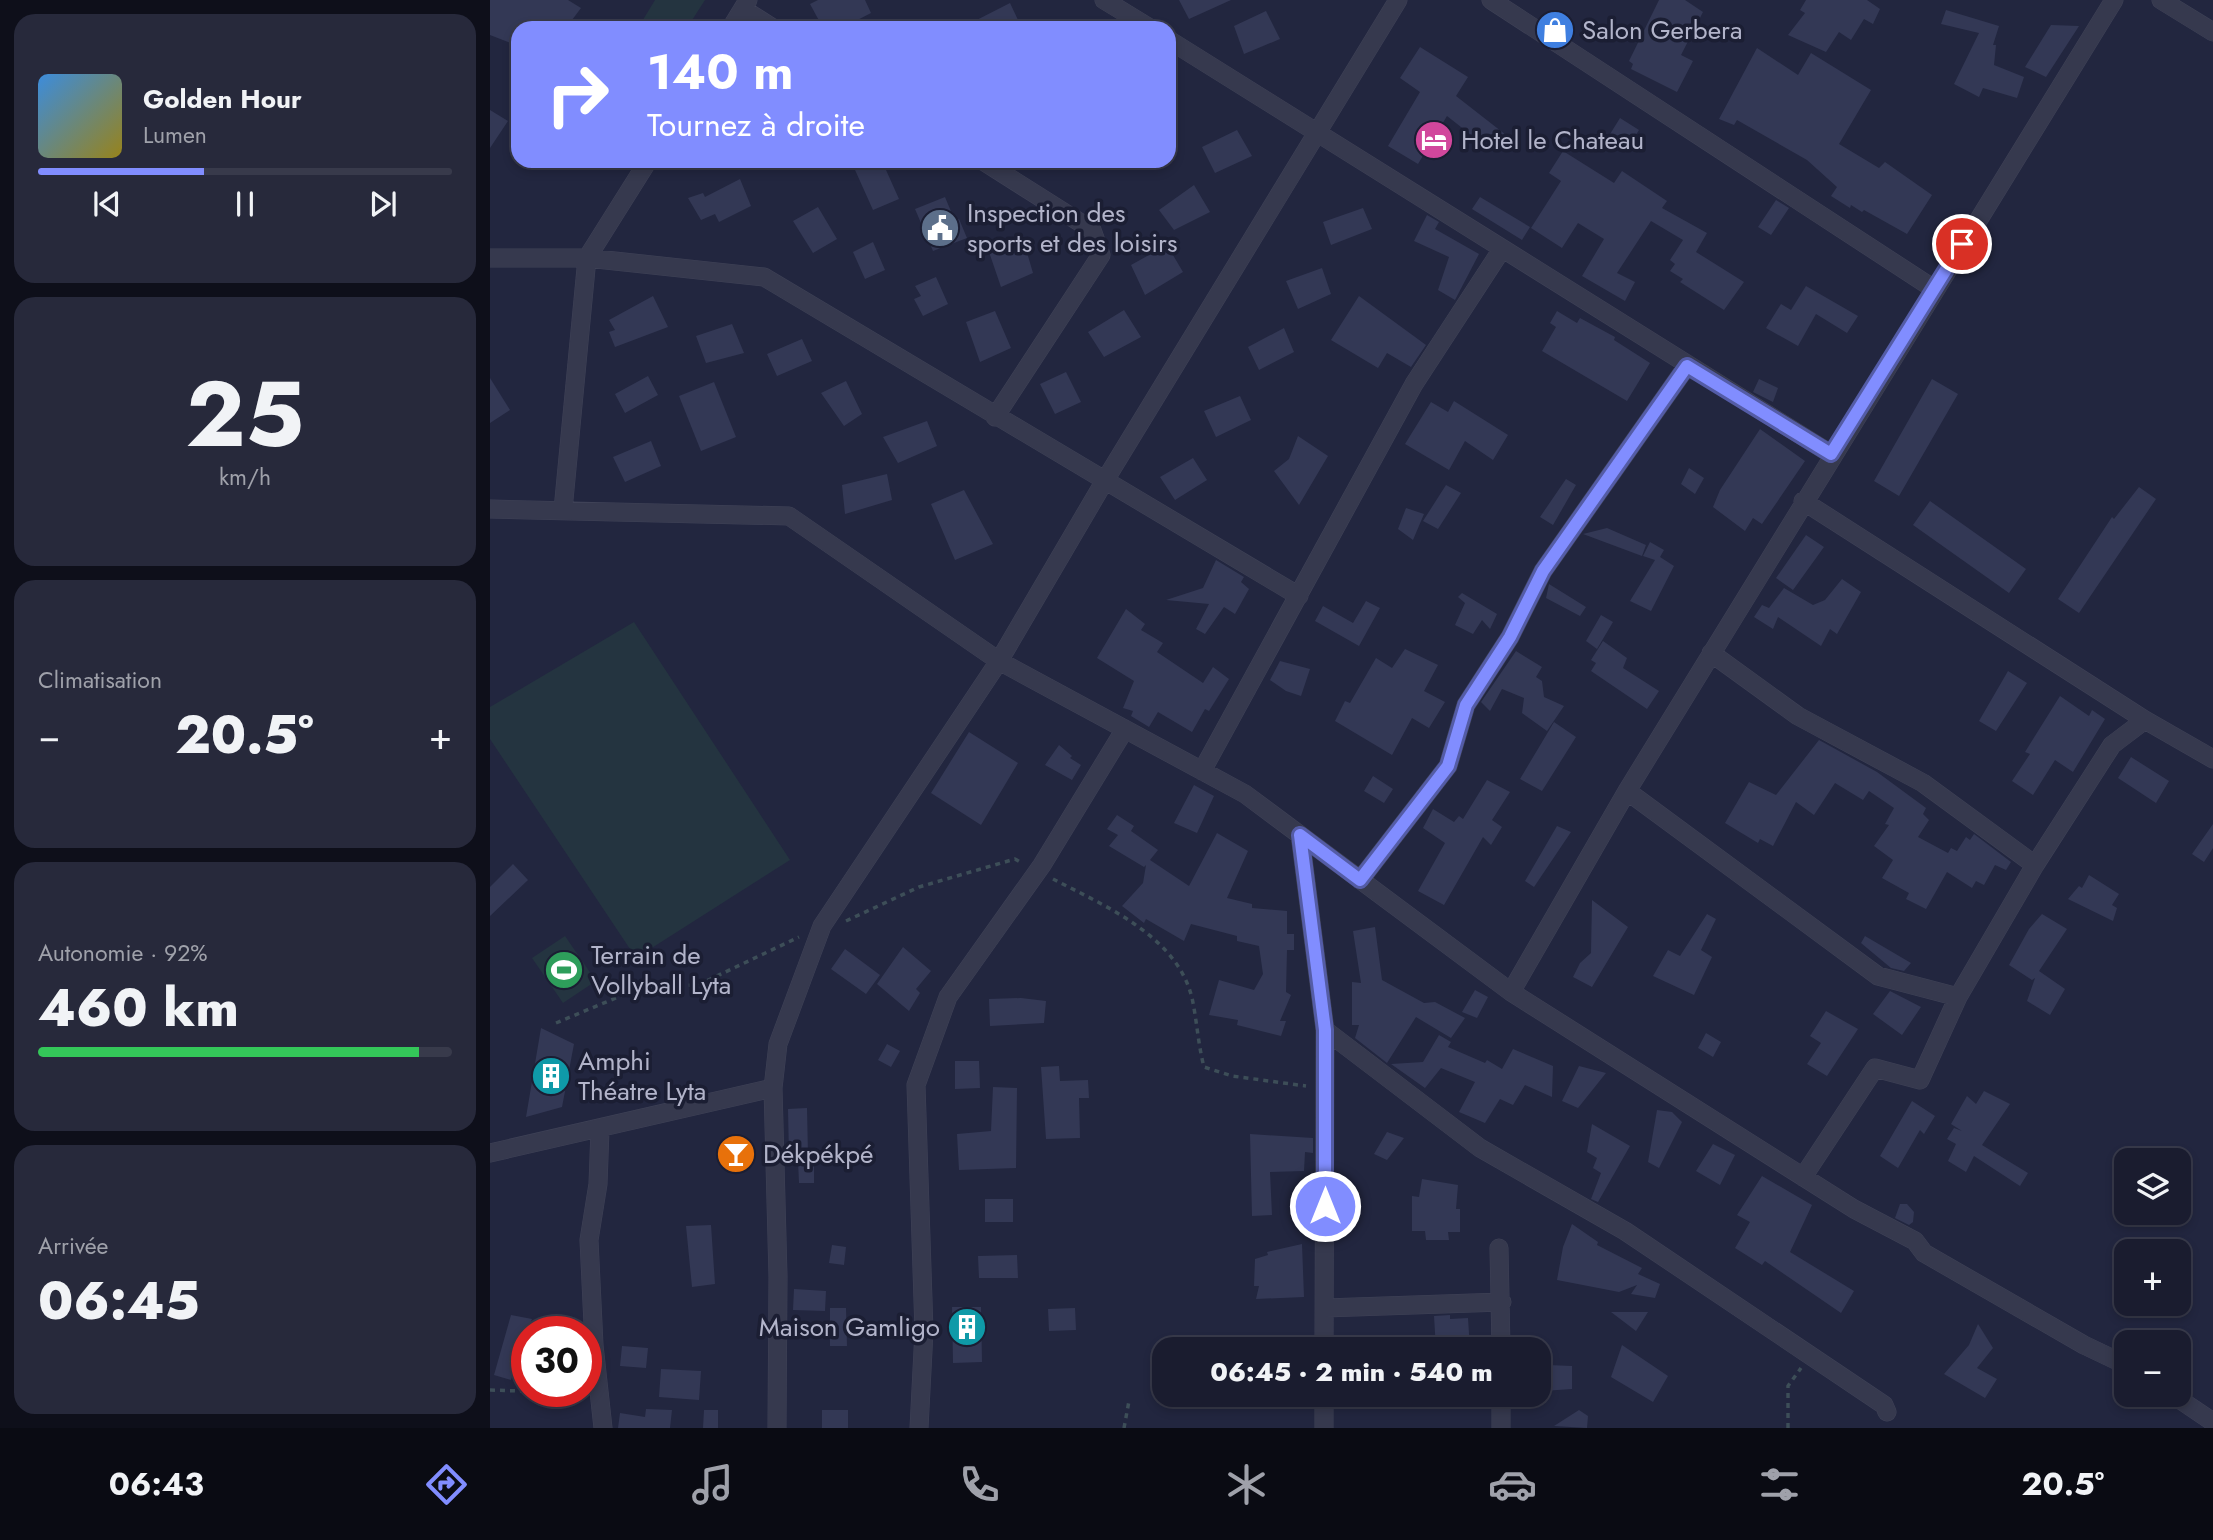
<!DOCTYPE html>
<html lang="fr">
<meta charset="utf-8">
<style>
:root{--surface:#1a1c2f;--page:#27293b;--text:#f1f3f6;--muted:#9fa1aa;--line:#383a4b;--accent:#818dff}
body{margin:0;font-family:Jost,sans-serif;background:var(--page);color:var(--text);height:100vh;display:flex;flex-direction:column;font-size:26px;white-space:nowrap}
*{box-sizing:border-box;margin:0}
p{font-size:23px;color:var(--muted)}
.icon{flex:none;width:38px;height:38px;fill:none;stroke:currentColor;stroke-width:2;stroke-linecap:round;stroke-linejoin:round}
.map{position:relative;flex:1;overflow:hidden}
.side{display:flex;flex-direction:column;gap:14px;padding:14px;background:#0e0f1a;width:490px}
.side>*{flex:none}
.banner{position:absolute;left:21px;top:21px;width:665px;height:147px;border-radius:21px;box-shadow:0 4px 10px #0003,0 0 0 2px var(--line);background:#818dff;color:#fff;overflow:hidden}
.tools{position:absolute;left:1624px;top:1148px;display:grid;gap:14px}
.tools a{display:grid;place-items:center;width:77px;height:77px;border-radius:14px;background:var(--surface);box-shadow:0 4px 10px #0003,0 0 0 2px var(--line);font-size:35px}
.speed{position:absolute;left:21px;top:1316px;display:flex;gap:14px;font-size:35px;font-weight:700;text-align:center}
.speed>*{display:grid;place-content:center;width:91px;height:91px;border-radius:50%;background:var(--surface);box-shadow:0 4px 10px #0003,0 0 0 2px var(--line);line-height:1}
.speed .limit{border:10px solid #d22;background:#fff;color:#111}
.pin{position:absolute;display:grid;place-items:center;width:60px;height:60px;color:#fff;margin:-30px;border:4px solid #fff;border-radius:50%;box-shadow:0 2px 7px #0007}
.me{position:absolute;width:77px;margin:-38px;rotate:0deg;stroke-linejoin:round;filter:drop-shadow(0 0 5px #0008)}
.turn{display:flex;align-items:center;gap:24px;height:147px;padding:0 21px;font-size:32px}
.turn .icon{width:91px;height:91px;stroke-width:2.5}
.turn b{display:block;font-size:49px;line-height:60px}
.big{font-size:52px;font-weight:800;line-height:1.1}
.side .widget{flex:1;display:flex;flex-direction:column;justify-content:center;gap:10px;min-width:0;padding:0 24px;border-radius:21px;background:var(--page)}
.side .dial{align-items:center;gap:0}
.dial b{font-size:91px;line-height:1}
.song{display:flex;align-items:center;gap:21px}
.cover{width:84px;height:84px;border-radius:10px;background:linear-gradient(135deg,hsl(210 70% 55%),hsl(50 70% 35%))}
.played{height:7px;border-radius:4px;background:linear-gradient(90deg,var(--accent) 40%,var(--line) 40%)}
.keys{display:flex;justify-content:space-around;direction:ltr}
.heat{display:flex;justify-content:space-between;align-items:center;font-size:38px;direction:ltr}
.charge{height:10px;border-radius:5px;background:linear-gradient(90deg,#34c759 92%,var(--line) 0)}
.trip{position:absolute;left:662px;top:1337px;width:399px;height:70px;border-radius:21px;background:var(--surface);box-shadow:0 4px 10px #0003,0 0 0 2px var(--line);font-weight:800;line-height:70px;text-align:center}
.tabs{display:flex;height:112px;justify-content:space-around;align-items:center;background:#0a0b13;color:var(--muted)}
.tabs .icon{width:49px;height:49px}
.tabs .current{color:var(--accent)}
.tabs b{font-size:32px;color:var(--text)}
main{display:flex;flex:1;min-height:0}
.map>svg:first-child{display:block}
.green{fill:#243440}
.building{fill:#333855}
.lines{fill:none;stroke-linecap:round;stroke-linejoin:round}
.minor-casing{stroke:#3f4257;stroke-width:19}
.path{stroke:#3d4e58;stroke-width:3.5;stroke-dasharray:5 5;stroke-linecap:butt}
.minor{stroke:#36394e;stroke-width:18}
.route-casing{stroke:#545ca6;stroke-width:18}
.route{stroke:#818dff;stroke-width:12}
.labels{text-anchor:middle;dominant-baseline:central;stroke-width:7;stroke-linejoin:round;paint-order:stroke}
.poi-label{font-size:26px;fill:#b2b4ca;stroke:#1b1e33;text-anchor:start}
</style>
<main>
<section class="side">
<div class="widget">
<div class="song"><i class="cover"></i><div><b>Golden Hour</b><p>Lumen</p></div></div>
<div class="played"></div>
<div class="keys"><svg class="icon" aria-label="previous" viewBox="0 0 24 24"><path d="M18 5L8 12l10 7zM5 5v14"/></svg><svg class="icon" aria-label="pause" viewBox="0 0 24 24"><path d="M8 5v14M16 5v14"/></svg><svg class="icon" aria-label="next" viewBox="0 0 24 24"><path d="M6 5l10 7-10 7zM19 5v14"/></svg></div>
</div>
<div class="widget dial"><b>25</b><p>km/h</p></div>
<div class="widget"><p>Climatisation</p>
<div class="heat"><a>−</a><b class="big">20.5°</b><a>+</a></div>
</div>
<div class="widget"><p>Autonomie · 92%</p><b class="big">460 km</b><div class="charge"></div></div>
<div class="widget"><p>Arrivée</p><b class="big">06:45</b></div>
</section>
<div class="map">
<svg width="1723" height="1428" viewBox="0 0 1723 1428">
<rect width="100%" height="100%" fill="#22263f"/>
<path class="green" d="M165 0H215L197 28H148Z
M144 622 300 860 146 958 0 739V707Z
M75 936 106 981 73 1003 42 958Z"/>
<path class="building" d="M0 0H78L91 8 76 28H28V46L0 35Z
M328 0H375L381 13 352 28H333L320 4Z
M689 0H741L699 19Z
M1169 0H1195L1213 12 1191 55 1203 61 1187 92 1141 69 1143 64 1139 61Z
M1316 0H1377L1390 9 1383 24 1374 19 1361 40 1349 32 1336 52 1298 35 1315 13 1310 10Z
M520 3 529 22 517 28H471Z
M1456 10 1509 26 1503 45H1506L1504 65 1534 77 1527 98 1493 88 1489 97 1464 84 1489 33 1451 24Z
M776 11 790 39 754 54 744 26Z
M1561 25 1589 26 1556 77 1535 67Z
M930 47 978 77 966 96 1025 142 1019 150 993 134 990 142 957 116 928 164 898 146 930 92 910 78Z
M1267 48 1308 75 1321 53 1381 90 1349 144 1389 168 1395 162 1442 195 1417 234 1374 210 1372 212 1361 205 1360 208 1341 196 1347 187 1317 160 1247 120 1244 125 1229 119Z
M0 110 18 121 0 148Z
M1130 118 1149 130 1136 151 1117 139Z
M747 130 762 156 725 173 712 147Z
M1073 151 1124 183 1132 171 1177 201 1172 208 1217 233 1206 252 1254 282 1234 310 1190 282 1193 279 1180 271 1185 264 1180 260 1193 240 1161 221 1127 273 1145 282 1135 301 1092 276 1114 239 1088 223 1072 248 1041 228 1071 181 1059 173Z
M361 161H392L409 199 383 210Z
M250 179 261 206 229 222 225 214 211 220 198 198 213 193 215 197Z
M704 185 720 212 684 230 669 210Z
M455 197 465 221 469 219 477 238 443 251 425 209Z
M990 197 1040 227 1032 240 982 209Z
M1286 200 1299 208 1281 235 1268 227Z
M328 207 347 239 323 253 303 221Z
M873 208 882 229 841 245 833 222Z
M937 215 949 222 945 229 989 254 965 300 948 290 959 257 924 241Z
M533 239 543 273 511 287 499 252Z
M383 242 395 270 375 279 363 252Z
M677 245 693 272 655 295 641 265Z
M832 268 841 294 808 309 796 281Z
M446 277 458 304 433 316 424 299 431 296 425 286Z
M1316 286 1368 316 1357 333 1326 314 1308 346 1276 328 1291 304 1301 310Z
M163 296 178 327 125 347 119 332 125 330 119 320Z
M869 296 936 345 921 367 897 353 888 368 841 340Z
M634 310 651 337 614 357 598 332Z
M505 311 521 348 490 362 476 322Z
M1067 311 1087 323 1090 318 1125 337 1124 340 1160 363 1137 401 1052 351 1066 327 1060 323Z
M242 324 254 353 216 363 206 336Z
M794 328 804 352 769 370 758 347Z
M312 339 322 361 287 376 277 354Z
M576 372 591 402 565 414 550 384Z
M158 376 168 395 135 413 125 394Z
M0 378 20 410 0 423Z
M1269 379 1288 388 1283 402 1263 392Z
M1442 379 1468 394 1409 496 1384 481Z
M356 381 372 414 354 426 331 393Z
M224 382 246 437 211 451 189 396Z
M750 396 761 420 726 437 714 411Z
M964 401 1018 435 1003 460 975 441 959 470 915 444 941 402 958 412Z
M437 421 447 446 408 463 393 437Z
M1270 429 1315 461 1272 524 1263 518 1255 531 1223 507 1230 490Z
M808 436 838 456 809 505 784 471 799 459Z
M161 441 171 466 135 482 123 457Z
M703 458 717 480 685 500 670 477Z
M1199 468 1214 478 1205 494 1191 484Z
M397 474 402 500 355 514 352 485Z
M1076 479 1086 485 1063 525 1050 517Z
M956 485 971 493 948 529 933 521Z
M1649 487 1666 499 1589 613 1568 599 1622 517 1624 519Z
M474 490 503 544 465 560 441 504Z
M1440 501 1536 569 1519 593 1423 525Z
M916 508 934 514 923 540 908 529Z
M1117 528 1156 545 1152 556 1093 534Z
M1316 535 1334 547 1303 590 1286 578Z
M1160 542 1174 550 1170 557 1184 566 1161 611 1140 601 1165 560 1153 556Z
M726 560 754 577 751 582 759 589 745 614 734 607 715 634 706 629 719 604 676 600 713 588Z
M1352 579 1371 592 1347 634 1340 629 1331 646 1288 617 1283 629 1264 617 1272 605 1279 608 1294 588 1323 605 1335 600Z
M1059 584 1096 607 1090 616 1056 598Z
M972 593 1007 614 1000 629 992 620 983 634 965 625 975 603 968 597Z
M876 601 890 608 869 646 825 621 833 606 863 623Z
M636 609 655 624 651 630 673 643 667 652 713 683 723 667 739 679 719 711 715 709 702 732 668 712 659 727 641 716 643 711 633 708 644 681 607 658Z
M1111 615 1123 622 1107 649 1096 641Z
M1113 641 1137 658 1133 668 1169 691 1157 709 1101 671 1106 663 1101 660Z
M915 649 948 665 934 691 955 702 939 728 922 718 902 755 845 721 855 701 860 703 886 658 902 668Z
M1026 651 1052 667 1046 677 1052 681 1054 697 1074 706 1057 731 1032 713 1034 698 1012 689 1000 711 991 702Z
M790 661 820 669 811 696 796 691 780 680Z
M1518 671 1537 683 1506 731 1489 721Z
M1570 696 1599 716 1602 710 1615 719 1583 772 1565 760 1543 795 1522 781 1540 754 1535 752Z
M1064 722 1086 737 1052 791 1030 779Z
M479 732 528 763 491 825 441 793Z
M1329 740 1387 772 1436 808 1433 814 1439 820 1428 837 1458 853 1461 848 1467 851 1476 837 1480 840 1484 834 1521 862 1516 870 1505 865 1494 885 1486 881 1482 888 1457 872 1436 909 1416 899 1419 893 1392 878 1403 860 1384 846 1399 825 1395 824 1404 808 1379 791 1373 800 1345 783 1324 815 1306 802 1283 846 1270 839 1268 843 1235 823 1259 782 1286 795Z
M569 745 582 756 580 758 591 765 582 780 555 765Z
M1641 757 1679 781 1666 803 1628 778Z
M883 776 903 789 894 803 874 791Z
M997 780 1020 792 1002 820 1012 827 1001 845 993 837 954 905 928 891 955 843 933 828 943 809 964 822 969 816 973 819Z
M704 785 724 796 707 833 684 823Z
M627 815 644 826 641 831 668 850 660 860 699 886 727 833 758 851 737 898 762 904V908L797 911V934H804V950H797L796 992 801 995 790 1021H796L791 1036 747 1025 748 1020 719 1015 729 980 764 990 773 974 769 946 747 941V936L701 924 694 941 656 919 654 923 632 906 653 883 656 865 654 867 619 846 628 835 617 829Z
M1723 824V848L1714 862 1702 854Z
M1067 826 1081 832 1044 887 1035 881Z
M23 864 38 880 0 916V887Z
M1599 875 1629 894 1622 905 1627 908 1623 921 1578 899 1589 886 1592 888Z
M1102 900 1138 927 1102 987 1083 977 1090 963 1101 953Z
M1217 914 1226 919 1211 950 1222 957 1204 995 1163 976 1178 950 1190 956Z
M1552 914 1577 929 1549 971 1575 989 1560 1015 1537 1001 1545 978 1542 980 1519 965 1539 929Z
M885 927 892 980 934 1003 945 1002 975 1018 961 1038 926 1017 897 1063 865 1038 869 1025H862V982L871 983 863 931Z
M1375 936 1421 963 1414 971 1401 968 1371 943Z
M413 947 441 971 426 989 430 993 419 1011 387 984Z
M355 949 390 975 376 994 341 969Z
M985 990 998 997 987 1018 972 1012Z
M1400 991 1431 1007 1412 1035 1383 1014Z
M531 998 556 1001 554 1023 500 1026 499 999Z
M1336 1011 1368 1029 1337 1076 1317 1064 1331 1043 1320 1036Z
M51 1028 84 1044 72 1107 36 1117Z
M1216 1033 1231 1042 1223 1057 1208 1048Z
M949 1035 961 1042 958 1047 995 1063 997 1060 1012 1069 1023 1049 1063 1066 1062 1097 1035 1085 1023 1105 1010 1099 995 1123 969 1112 985 1082 951 1068 935 1088 901 1064 933 1062Z
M397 1044 410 1051 401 1067 388 1060Z
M465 1061H489L490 1088 465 1089Z
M569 1066 570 1081 598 1080 599 1098H589L590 1138 556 1139 551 1067Z
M1089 1066 1116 1073 1088 1108 1072 1101Z
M503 1087 527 1088 526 1168 469 1170 467 1134 501 1131Z
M1494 1091 1520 1104 1492 1145 1538 1173 1530 1186 1484 1156 1476 1172 1458 1161 1466 1144 1457 1139 1464 1128 1472 1131 1461 1124 1477 1096 1486 1104Z
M1422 1101 1445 1116 1434 1134 1430 1130 1408 1168 1390 1156Z
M317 1108 318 1155 299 1156 298 1109Z
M1167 1110 1182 1112 1192 1122 1169 1168 1158 1162Z
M1102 1124 1140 1146 1108 1202 1101 1199 1111 1173 1103 1168 1107 1158 1097 1152Z
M897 1132 914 1138 897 1160 884 1154Z
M760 1134 823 1138V1153L815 1152 814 1171 780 1172 782 1215 762 1216Z
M1223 1144 1245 1155 1230 1185 1206 1171Z
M308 1161H324V1183H309Z
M1272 1176 1322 1205 1300 1252 1364 1291 1351 1313 1275 1261 1272 1265 1245 1248 1260 1222 1247 1215Z
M932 1179 968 1185 966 1209H970V1232H958L959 1240H936L935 1231H922V1196L929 1197Z
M495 1199H523V1222H495Z
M1410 1204H1417L1424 1212 1423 1222 1419 1225 1405 1218Z
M1082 1224 1108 1242 1107 1245 1152 1268 1148 1274 1170 1284 1165 1298 1141 1294 1147 1285 1129 1292 1067 1280 1073 1247Z
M221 1225 225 1284 202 1287 196 1226Z
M812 1244 814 1297 766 1299 769 1286H764L765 1259 778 1255 777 1252Z
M342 1245 356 1247 354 1265 339 1263Z
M527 1255 528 1278H489L488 1256Z
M304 1289 336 1291 335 1311 303 1310Z
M462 1307H491L492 1362 463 1363Z
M340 1308H356L357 1346H340Z
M585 1308 586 1330 559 1331 558 1309Z
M1121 1312H1158L1146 1331Z
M21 1315 42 1319 37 1332V1347L31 1346 21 1380 4 1375Z
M960 1315V1319L978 1318 980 1349H946L944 1316Z
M1488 1324 1503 1348 1487 1368 1507 1379 1495 1398 1454 1374 1479 1345Z
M1132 1345 1178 1376 1163 1402 1121 1377Z
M132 1346 158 1348 156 1368 130 1366Z
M1058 1365 1082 1366V1389L1053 1391 1051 1368 1058 1369Z
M171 1369 211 1371 209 1400 169 1397Z
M156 1409 182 1410 180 1428H128L130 1413 155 1417Z
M214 1410H228V1428H213Z
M332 1410H358V1428H332Z
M1089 1410 1098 1416 1097 1428 1064 1426Z"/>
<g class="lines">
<g class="minor-casing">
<path id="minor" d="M614 0 660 28
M1001 0 1444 289
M1671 0 1723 32
M253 9 283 28
M241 28 258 0
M679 40 1341 454
M493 161 602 230 611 255 505 417
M0 258H97L274 277 809 596
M1313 501 1655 720 1723 759
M0 509 299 516 509 661 755 794 1021 992 1364 1209 1425 1241 1434 1253 1594 1345 1636 1365
M73 510 97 258 158 161
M1221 653 1308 716 1433 783 1545 865
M712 771 924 384 1012 249
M1137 791 1388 976 1468 997
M810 835 835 1030 834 1349
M870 880 958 766 976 705 1020 637 1053 571 1197 366
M1021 992 1137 791 1624 0
M835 1030 990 1148 1135 1231 1394 1405 1397 1412
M110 1130 108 1184 99 1240 104 1345 113 1428
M0 1153 283 1088
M1313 1177 1385 1068 1430 1080 1468 997 1545 865 1622 745 1655 720
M1009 1248 1011 1349
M835 1308 1012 1302
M1683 1395 1723 1422
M287 1428 288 1276 283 1088 288 1044 332 926 509 661 614 482 908 0
M429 1428 434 1331 426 1085 458 997 552 865 635 729
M834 1428V1395
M1011 1428V1395"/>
</g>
<path class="path" d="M563 879C615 906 687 936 702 998 707 1021 708 1044 714 1067L742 1076 816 1086
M356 921 429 887 525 859 532 863
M66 1023 152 987 208 985 309 937
M0 1390 94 1393
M634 1428 639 1401
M1298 1428V1386L1311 1368"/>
<use href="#minor" class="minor"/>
</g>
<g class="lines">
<g class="route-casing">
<path id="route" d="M835 1206V1030L810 835 870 880 958 766 976 705 1020 637 1053 571 1197 366 1341 454 1472 244"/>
</g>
<use href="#route" class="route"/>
</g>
<defs>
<g id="shop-disc" transform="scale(2.0125)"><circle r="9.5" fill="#3f7fe0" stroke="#1b1e33"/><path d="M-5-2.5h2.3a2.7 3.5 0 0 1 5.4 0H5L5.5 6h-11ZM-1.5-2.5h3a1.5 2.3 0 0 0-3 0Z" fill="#fff"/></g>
<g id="hotel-disc" transform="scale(2.0125)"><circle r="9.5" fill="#d1479c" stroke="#1b1e33"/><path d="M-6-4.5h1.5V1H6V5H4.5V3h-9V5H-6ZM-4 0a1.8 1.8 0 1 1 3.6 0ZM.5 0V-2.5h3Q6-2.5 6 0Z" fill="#fff"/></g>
<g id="civic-disc" transform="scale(2.0125)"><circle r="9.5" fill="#5c6f8a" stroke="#1b1e33"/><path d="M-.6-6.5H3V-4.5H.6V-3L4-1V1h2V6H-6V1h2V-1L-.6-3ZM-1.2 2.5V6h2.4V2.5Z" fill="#fff"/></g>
<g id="stadium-disc" transform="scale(2.0125)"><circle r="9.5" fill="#2e9e5b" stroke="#1b1e33"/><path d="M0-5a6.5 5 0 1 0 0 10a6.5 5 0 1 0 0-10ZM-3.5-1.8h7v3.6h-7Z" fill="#fff"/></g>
<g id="building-disc" transform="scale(2.0125)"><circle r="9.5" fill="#0f9aa8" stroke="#1b1e33"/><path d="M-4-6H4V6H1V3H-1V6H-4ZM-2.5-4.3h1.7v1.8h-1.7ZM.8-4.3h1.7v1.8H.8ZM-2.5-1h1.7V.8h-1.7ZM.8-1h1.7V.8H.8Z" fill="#fff"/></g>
<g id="bar-disc" transform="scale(2.0125)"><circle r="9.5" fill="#e8710a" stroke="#1b1e33"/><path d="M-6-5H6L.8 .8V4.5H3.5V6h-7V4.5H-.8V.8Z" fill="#fff"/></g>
</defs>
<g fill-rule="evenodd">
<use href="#shop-disc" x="1065" y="30"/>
<use href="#hotel-disc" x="944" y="140"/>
<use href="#civic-disc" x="450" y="228"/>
<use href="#stadium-disc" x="74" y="970"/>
<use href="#building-disc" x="61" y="1076"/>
<use href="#bar-disc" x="246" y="1154"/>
<use href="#building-disc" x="477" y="1327"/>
</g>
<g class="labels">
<g class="poi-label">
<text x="1092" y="30">Salon Gerbera</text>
<text x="971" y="140">Hotel le Chateau</text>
<text x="477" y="213">Inspection des<tspan x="477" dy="30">sports et des loisirs</tspan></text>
<text x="101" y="955">Terrain de<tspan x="101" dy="30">Vollyball Lyta</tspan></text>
<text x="88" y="1061">Amphi<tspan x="88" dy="30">Théatre Lyta</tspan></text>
<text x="273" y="1154">Dékpékpé</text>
<text x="450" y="1327" text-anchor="end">Maison Gamligo</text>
</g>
</g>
</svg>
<div class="tools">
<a><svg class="icon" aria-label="layers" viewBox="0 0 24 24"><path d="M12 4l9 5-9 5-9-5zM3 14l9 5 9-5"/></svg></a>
<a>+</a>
<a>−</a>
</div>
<div class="speed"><div class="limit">30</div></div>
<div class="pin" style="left:1472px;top:244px;background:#d93025"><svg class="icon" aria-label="arrive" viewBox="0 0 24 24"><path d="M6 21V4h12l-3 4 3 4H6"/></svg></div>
<svg class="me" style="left:835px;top:1206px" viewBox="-20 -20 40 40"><circle r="17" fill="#818dff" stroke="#fff" stroke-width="3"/><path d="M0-11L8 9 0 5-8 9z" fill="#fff"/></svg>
<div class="trip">06:45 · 2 min · 540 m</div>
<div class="banner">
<div class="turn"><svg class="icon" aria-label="right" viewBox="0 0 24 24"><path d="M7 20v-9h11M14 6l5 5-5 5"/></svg><div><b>140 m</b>Tournez à droite</div></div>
</div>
</div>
</main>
<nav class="tabs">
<b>06:43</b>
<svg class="icon current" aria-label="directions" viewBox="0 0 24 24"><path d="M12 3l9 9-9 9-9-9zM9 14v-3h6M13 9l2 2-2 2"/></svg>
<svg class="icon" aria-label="music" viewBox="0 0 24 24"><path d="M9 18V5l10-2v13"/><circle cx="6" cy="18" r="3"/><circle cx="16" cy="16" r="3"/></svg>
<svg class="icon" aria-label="phone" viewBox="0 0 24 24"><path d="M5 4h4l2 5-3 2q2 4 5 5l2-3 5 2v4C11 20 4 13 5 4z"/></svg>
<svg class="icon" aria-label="climate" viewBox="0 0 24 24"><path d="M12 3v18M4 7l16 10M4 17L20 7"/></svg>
<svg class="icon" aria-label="car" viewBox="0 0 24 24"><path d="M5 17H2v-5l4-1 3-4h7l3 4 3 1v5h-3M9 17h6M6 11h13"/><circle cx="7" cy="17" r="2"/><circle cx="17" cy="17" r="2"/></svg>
<svg class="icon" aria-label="filters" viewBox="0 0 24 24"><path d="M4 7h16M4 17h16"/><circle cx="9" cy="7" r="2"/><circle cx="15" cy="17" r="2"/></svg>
<b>20.5°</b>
</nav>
